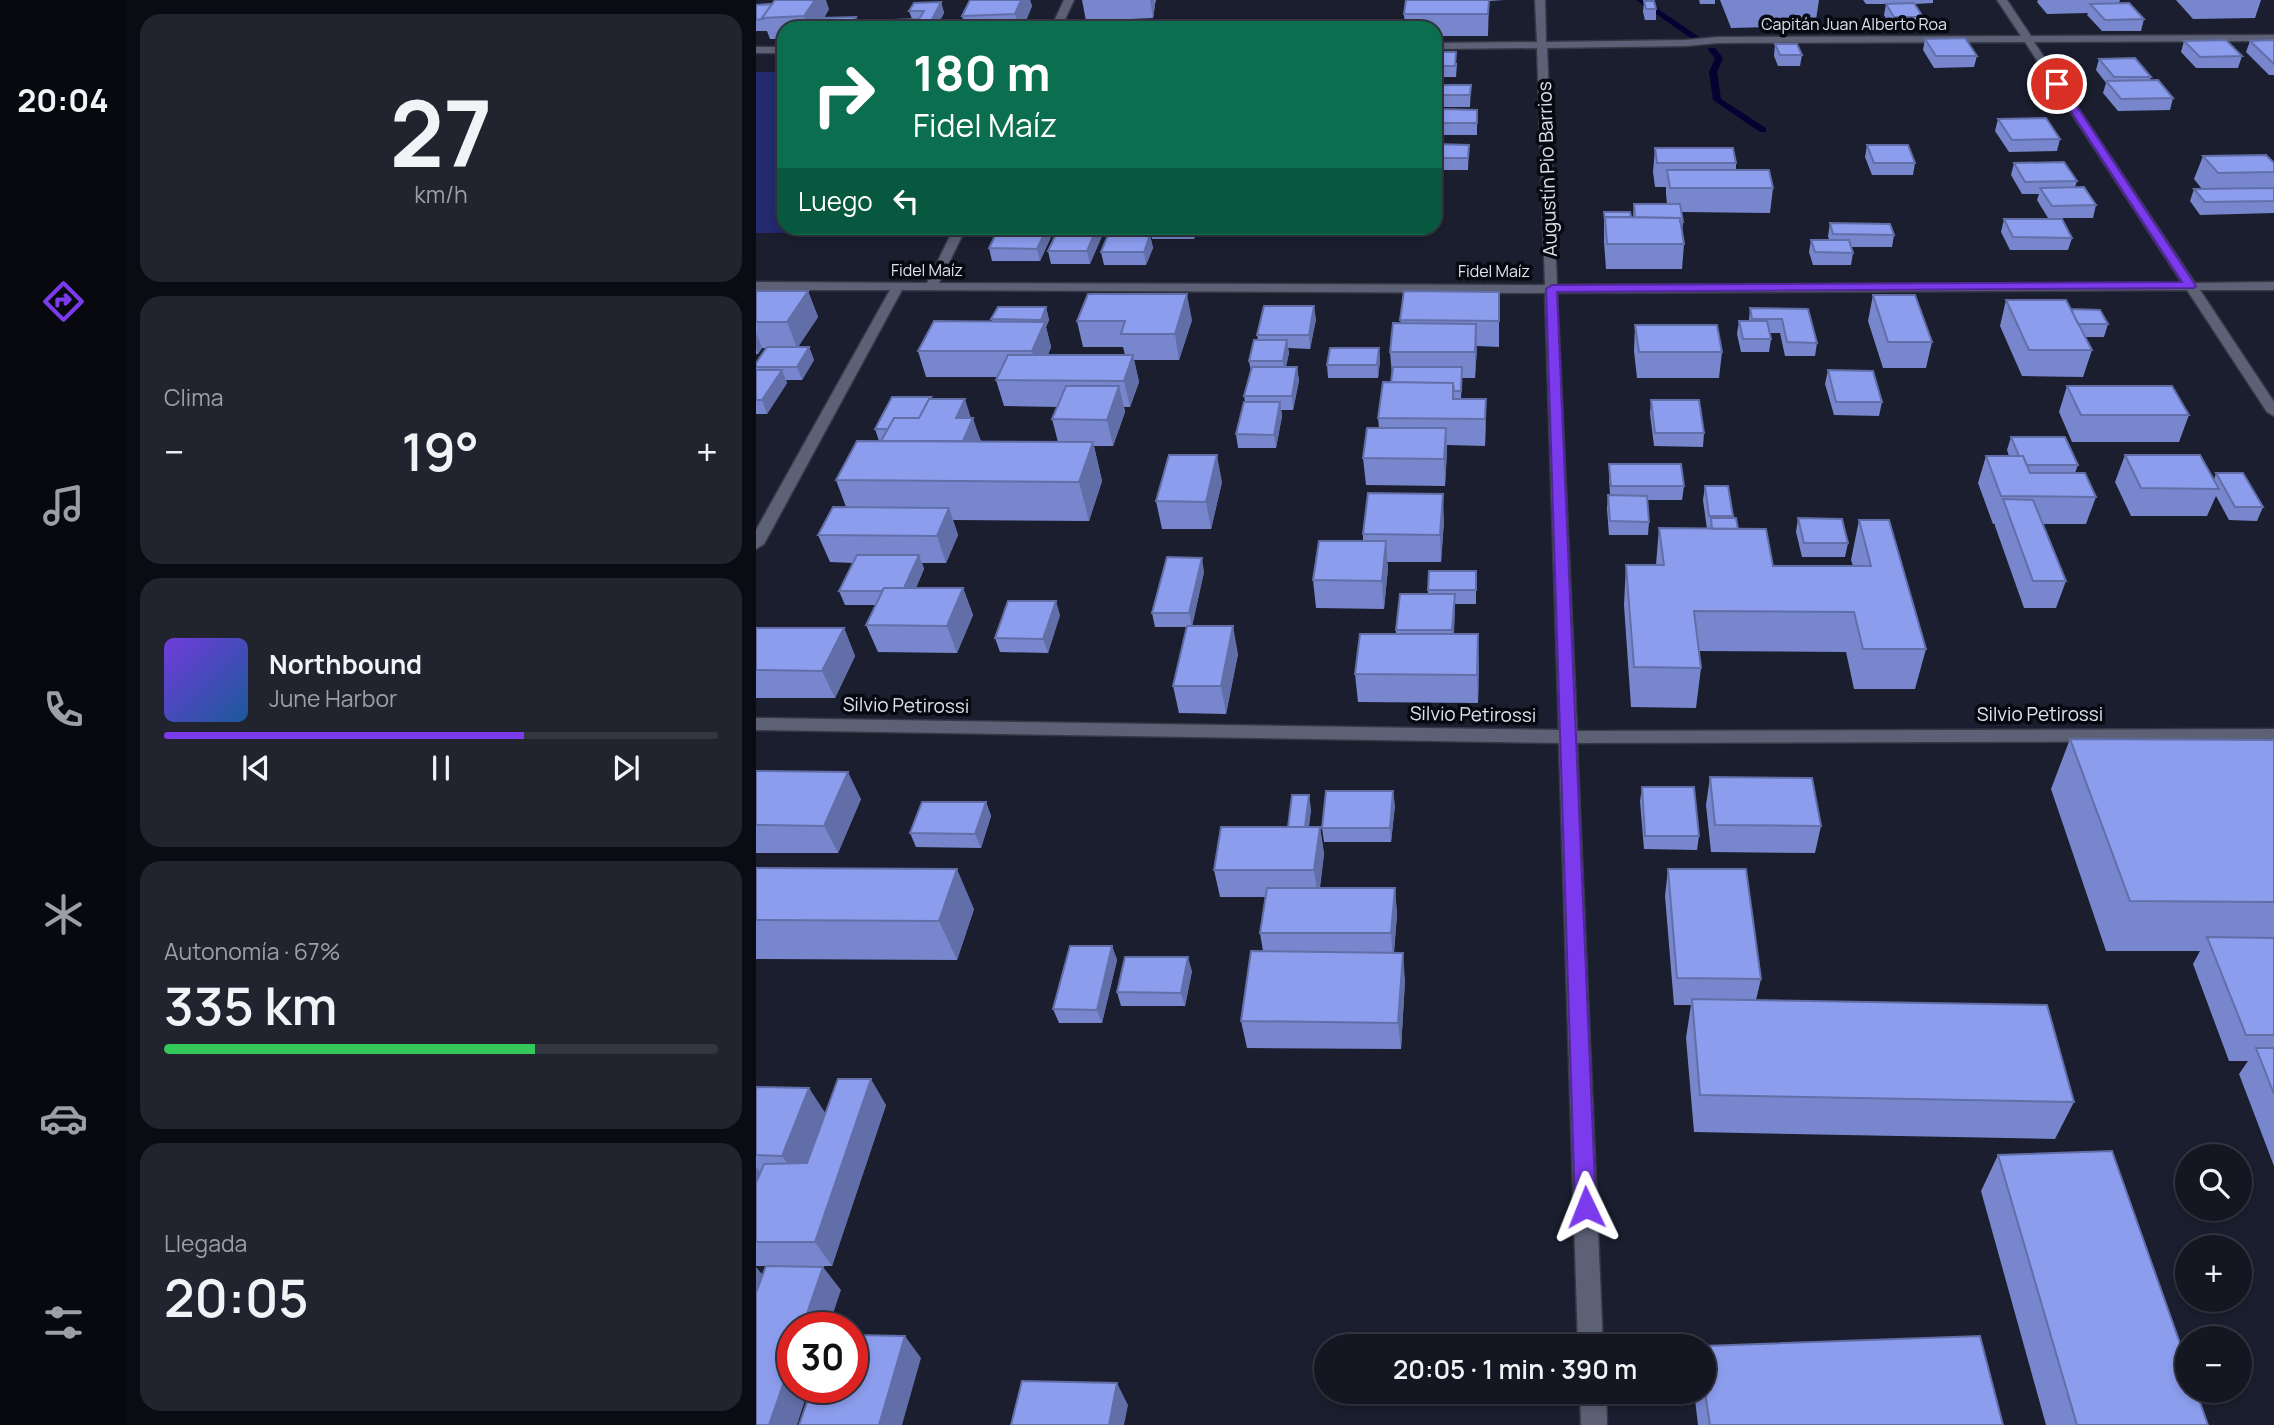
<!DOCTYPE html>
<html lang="es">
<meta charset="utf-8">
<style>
:root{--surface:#141622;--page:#21232f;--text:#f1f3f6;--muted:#9d9fa5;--line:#333540;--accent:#7c3aed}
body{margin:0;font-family:Manrope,sans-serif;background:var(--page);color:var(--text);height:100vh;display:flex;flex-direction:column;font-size:26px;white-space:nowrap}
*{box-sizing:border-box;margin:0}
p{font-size:23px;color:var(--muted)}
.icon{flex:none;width:38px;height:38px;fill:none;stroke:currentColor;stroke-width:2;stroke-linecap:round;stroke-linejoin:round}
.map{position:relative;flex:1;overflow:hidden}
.details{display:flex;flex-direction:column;gap:14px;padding:14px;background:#0b0c13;width:630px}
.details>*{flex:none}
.hud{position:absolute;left:21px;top:21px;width:665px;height:214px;border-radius:21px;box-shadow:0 4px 10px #0003,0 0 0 2px var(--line);background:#0b6e4f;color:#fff;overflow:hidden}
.controls{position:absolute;left:1419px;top:1144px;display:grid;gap:14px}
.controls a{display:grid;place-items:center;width:77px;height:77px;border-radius:50%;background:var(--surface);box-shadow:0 4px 10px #0003,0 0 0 2px var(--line);font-size:35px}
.speed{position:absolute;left:21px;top:1312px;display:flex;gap:14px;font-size:35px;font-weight:700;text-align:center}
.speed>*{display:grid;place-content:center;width:91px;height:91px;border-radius:50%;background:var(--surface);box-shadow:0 4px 10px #0003,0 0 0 2px var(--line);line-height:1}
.speed .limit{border:10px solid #d22;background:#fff;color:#111}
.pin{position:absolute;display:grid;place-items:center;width:60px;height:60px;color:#fff;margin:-30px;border:4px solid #fff;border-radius:50%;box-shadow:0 2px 7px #0007}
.me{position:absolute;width:77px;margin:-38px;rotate:358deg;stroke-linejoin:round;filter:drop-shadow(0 0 5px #0008)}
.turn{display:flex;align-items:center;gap:24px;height:147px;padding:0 21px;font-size:32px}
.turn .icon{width:91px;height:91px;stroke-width:2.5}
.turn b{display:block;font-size:49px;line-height:60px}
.then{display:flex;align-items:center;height:66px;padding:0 21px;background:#0003;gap:14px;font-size:26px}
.big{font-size:52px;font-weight:600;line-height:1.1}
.details .card{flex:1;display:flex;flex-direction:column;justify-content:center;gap:10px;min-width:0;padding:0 24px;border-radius:21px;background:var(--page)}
.details .dial{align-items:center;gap:0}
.dial b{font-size:91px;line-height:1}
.song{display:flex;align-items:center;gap:21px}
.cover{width:84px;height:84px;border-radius:10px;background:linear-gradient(135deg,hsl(260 70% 55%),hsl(210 70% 35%))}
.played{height:7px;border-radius:4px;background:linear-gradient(90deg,var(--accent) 65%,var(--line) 65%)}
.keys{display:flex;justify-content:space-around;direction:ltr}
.heat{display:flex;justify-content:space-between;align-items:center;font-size:38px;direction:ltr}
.charge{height:10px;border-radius:5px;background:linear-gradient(90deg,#34c759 67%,var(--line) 0)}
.trip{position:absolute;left:558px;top:1334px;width:402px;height:70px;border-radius:35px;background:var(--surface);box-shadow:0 4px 10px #0003,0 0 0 2px var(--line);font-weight:600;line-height:70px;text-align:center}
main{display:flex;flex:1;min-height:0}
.menu{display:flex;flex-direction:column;width:126px;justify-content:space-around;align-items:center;background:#08090e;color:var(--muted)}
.menu .icon{width:49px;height:49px}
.menu .active{color:var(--accent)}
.menu b{font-size:32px;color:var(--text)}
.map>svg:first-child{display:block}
.green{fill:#232a6d}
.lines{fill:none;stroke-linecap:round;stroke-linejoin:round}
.stream{fill:#060133;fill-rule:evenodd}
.minor-casing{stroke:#363846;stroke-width:3}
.minor{fill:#5c6175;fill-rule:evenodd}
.wall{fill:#7887cd}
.shaded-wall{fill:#626ea7}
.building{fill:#8c9dee;stroke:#626ea7;stroke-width:2}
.route{fill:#7c3aed;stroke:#51269a;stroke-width:2}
.labels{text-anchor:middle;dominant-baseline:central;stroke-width:7;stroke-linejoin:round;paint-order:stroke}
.far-street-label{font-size:16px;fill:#dfe2ee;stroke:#070910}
.street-label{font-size:19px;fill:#dfe2ee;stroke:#070910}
</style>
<main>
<nav class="menu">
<b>20:04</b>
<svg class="icon active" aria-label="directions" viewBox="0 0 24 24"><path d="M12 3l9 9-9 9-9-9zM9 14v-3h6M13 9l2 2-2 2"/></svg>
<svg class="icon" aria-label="music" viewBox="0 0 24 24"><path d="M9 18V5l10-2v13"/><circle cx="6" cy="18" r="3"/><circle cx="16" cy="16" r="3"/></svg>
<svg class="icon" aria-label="phone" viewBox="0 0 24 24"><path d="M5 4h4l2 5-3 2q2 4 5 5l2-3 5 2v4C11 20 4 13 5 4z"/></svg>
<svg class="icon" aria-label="climate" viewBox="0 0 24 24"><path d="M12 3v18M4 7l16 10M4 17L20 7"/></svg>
<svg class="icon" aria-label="car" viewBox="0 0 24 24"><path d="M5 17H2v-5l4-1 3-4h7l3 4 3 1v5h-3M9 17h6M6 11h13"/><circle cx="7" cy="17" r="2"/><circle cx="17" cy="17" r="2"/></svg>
<svg class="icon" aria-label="filters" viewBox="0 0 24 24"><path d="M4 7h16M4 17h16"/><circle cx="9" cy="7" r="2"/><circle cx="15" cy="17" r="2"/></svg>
</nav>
<section class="details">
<div class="card dial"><b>27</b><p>km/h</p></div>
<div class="card"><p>Clima</p>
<div class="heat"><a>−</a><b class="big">19°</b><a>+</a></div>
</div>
<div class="card">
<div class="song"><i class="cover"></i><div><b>Northbound</b><p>June Harbor</p></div></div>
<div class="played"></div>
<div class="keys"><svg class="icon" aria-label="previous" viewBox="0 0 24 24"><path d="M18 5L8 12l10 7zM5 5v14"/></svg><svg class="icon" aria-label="pause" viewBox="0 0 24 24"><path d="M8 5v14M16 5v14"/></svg><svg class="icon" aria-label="next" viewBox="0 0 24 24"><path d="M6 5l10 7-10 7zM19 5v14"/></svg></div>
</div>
<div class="card"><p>Autonomía · 67%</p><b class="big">335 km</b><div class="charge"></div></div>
<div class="card"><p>Llegada</p><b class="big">20:05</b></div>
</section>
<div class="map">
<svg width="1518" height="1425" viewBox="0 0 1518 1425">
<rect width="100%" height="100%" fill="#1a1e2e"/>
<path class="green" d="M0 72H28V228H174L172 232 0 233Z"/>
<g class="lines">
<path class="stream" d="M880 0H889L946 39 939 41Z
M953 48H959L967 58 961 72 965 99 1010 128V132H1004L957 100 953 72 959 58 952 50Z"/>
<g class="minor-casing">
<path id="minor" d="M308 0H318L305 28H295Z
M779 0H789L790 42 930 40 962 37 1265 36 1241 0H1251L1275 36 1518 35V41L1278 42 1439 283 1518 282V290H1444L1518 402V416L1511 412 1431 290 801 293 821 731 1518 729V741L821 743 847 1346H822L803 743 0 730V718L803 730 789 293 146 290 8 544 0 549V530L134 290H0V282L171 283 198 228H210L183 283 789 285 781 48 679 49V43L781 42ZM1269 42 1426 283 801 285 791 48 930 46 962 43Z
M0 47H28V53H0Z
M824 1391H850L851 1425H825Z"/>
</g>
<use href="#minor" class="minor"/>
</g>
<path class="wall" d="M214 0H274L276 6 267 28H209L206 16Z
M326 0H400L399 4 397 18 330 21Z
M650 0H748L733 1 732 36H679V28H649L648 14Z
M943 0H959V4H944Z
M964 0H1063L1059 26 975 28Z
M1107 0H1177V3L1158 4 1167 17 1165 28H1136L1128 15 1130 4H1110Z
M1282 0H1364L1363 3 1388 19 1385 31H1346L1331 15 1332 13 1291 14 1281 2Z
M1420 0H1505L1499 18 1437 19Z
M888 1 900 9V20H889L887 12Z
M185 2 188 13 180 28H131L156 19 153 11Z
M0 5 73 9 68 18 100 17 104 28H28V39H14L11 31H0Z
M1169 39 1221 56 1218 67 1178 68 1167 50Z
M1518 40V75H1513L1490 52 1494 41Z
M1428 41 1486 56 1482 68H1440L1425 52Z
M1019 44 1046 55 1044 66H1022L1018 56Z
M679 52 701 63 700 77H679Z
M1343 59 1395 77 1394 80 1417 98 1414 110 1362 111 1347 93 1350 83 1340 70Z
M679 85H715L714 107H679Z
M721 110V135H681V123Z
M1242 119 1304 139 1301 151 1253 152 1239 131Z
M679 144 713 145 712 170H679Z
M1111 145 1159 163 1157 175H1116L1109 157Z
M899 148 980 163V170L1017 188 1014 213 925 212 927 222 926 231 928 244 926 269H850L848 242V212L877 217 878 204H911L910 194V187H899L897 172Z
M1447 156 1518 163V213L1444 215 1434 201 1438 189H1446L1438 179Z
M1258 163 1321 181 1319 187 1340 205 1337 218H1292L1281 200 1283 194H1266L1255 175Z
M1248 219 1316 238 1312 250H1254L1245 232Z
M1074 223 1138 235 1136 247H1095L1097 253 1095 265H1057L1053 252 1055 240H1073L1072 236Z
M367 228H442L438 239H396L395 230H367Z
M394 235 397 248 390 265H348L345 252Z
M346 236 334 264H295L292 251Z
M295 237 284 261H236L233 248Z
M0 291H52L62 317 42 347H53L58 360 46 380H30L31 383 11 414H0V363L10 348H6L2 354H0Z
M743 292V347L721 346 719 378H706L705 399H730L729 446 691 445 689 486 610 485 607 458 623 428 622 418 635 382 636 375 634 352 645 323 644 320Z
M1117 295 1176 342 1170 368H1127L1112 321Z
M1250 300 1315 310 1352 324 1348 337H1329L1336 350 1327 377 1266 376 1244 326Z
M290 307 293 320 290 327 295 347 292 355H369L367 347H327L321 321 436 320 423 360H378L383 382 374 407H368L369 412 357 446H338L346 481 333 521 197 520 202 535 190 563H166L168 569 160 588H207L217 615 201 653 122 652 110 625 119 605H89L83 591 97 563 74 562 62 535 90 507 80 480 123 441 119 429 175 397 176 399 215 418 225 441 302 442 296 419 301 407 248 406 240 380 241 377H170L162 351 236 321 235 319Z
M994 308 1052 309 1061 343 1059 356H1029L1024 333H1013L1015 339 1013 352H985L981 334 983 321H993Z
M560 319 554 349 532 348 533 353 530 367H541L543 381 537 410H525L526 416 520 448H482L480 434 489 402 488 396 495 371 493 361 502 340 501 335Z
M879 325 966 352 963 378H881L878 351Z
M623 348 624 361 622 378H572L571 365Z
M1072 370 1126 402 1123 416 1078 415 1069 384Z
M1311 386 1433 415 1423 442H1316L1303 412Z
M895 400 948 433 947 447 898 446 894 413Z
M1255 437 1322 465 1319 473 1340 497 1330 524H1287L1310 581 1300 608H1268L1239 526V524H1237L1222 483 1230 456H1253L1251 450Z
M1369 455 1458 480 1460 473 1507 507 1501 521 1473 520 1460 496 1451 516H1375L1359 482Z
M853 464 928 486 926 500H891L893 522 892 535H853L851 509 852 495H854L853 477Z
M466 482 455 529H406L400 501Z
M949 486 977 516V518L982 529 1017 566H1097L1095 560 1103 520 1170 649 1159 689H1098L1090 652 943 651 945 668 940 708 875 707 868 605 870 565H900L903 528 951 529 947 500Z
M1042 518 1092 543 1089 557H1046L1040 532Z
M688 521 685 562H631L632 568 628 609 560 608 557 580 607 541V534Z
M720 571V604H699L698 634 723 662 722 703 602 702 599 674 640 634V630L672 594V590Z
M448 572 436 626 482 654 470 714 423 713 417 686 431 627H399L396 613Z
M304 615 292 653 244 652 239 638Z
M0 628H88L99 656 79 698H0Z
M1314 739 1518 740V1166L1483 1074 1492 1061H1473L1437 964 1444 951H1350L1295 789Z
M0 771 105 799 82 853H0Z
M954 777 1065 826 1059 853 955 852 950 805Z
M886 787 943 836 941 850 888 849 884 801Z
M230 802 235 816 225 848 160 847 154 833Z
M639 805 635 842H568L566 828Z
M555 809 553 827H564L568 854 564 888H639L641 915 638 953 649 980 645 1049 491 1048 485 1021 507 951 504 933 509 897H464L458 870 532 827Z
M0 868 218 909 201 960 0 959Z
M912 869 1005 979 1000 1000 1318 1102 1299 1139 938 1132 930 1038 935 1005H918L909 896Z
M356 946 361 960 346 1023H303L297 1009Z
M436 971 429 1006H365L361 992Z
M0 1087 69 1113 130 1105 76 1266H0Z
M1242 1155 1452 1425H1290L1225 1191Z
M948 1346 1247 1425H942L938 1391H948Z"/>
<path class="shaded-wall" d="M59 0H70L73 9 61 28H51L48 16Z
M265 0H274L276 6 267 28H262L259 14Z
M394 0H398L399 6 397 18Z
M185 2 188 13 180 28H173Z
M100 17 104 28H95L94 27Z
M291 228H293L295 237 284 261 281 249Z
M341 228H344L346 236 334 264 331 251Z
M436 228H442L438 239Z
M394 235 397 248 390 265 388 252Z
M52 291 62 317 41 348 31 322Z
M431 294 436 320 423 360 419 334Z
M558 306 560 319 554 349 553 335Z
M290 307 293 320 290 327 295 347 283 378 276 351 286 327 285 320Z
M720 324 721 349 719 378V352Z
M0 332 6 348 2 354 0 349Z
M531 340 533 353 528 374 527 361Z
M53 347 58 360 46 380 41 367Z
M623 348 624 361 622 378 621 365Z
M377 355 383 382 374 407 368 381Z
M541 367 543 381 537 410 536 396Z
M26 370 31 383 11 414 6 400Z
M363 386 369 412 357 446 351 420Z
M209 399 216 421 217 418 226 445 210 479 200 418Z
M730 399V425L729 446V419Z
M524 402 526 416 520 448 518 435Z
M690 428 691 455 689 486 688 459Z
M337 442 346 481 333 521 323 482Z
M461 455 466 482 455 529 450 502Z
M687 494 688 521 685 562 684 535Z
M193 508 202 535 190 563 181 536Z
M630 541 632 568 628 609 626 581Z
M163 555 168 569 152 605 147 591Z
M446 558 448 572 436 627 433 613Z
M207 588 217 615 201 653 191 626Z
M699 594V608L697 644 696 630Z
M300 601 304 615 292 653 287 639Z
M477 626 482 654 470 714 465 686Z
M88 628 99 656 79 698 66 671Z
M722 634 723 662 722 703 721 675Z
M92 772 105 799 82 853 68 826Z
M637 791 639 805 635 842 634 828Z
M553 795 555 809 550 845 548 831Z
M230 802 235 816 225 848 219 834Z
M564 827 568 854 562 898 558 870Z
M201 869 218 909 201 960 183 921Z
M639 888 641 915 637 960 635 933Z
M356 946 361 960 346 1023 341 1010Z
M647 953 649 980 645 1049 642 1023Z
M432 957 436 971 429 1006 425 993Z
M115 1079 130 1105 76 1266 59 1242Z
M53 1088 70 1114 44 1181 26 1156Z
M0 1167 15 1186 0 1222Z
M0 1267 15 1285 0 1327Z
M67 1267 85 1290 72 1328H46Z
M149 1336 165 1358 146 1425H123Z
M37 1356V1388H53L41 1425H13Z
M361 1383 372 1405 368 1425H353Z"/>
<path class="building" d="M19 0H59L48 16 6 18Z
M214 0H265L259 14 206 16Z
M650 0H733L732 14H648Z
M888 1H898L900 9H890Z
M185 2 172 27 131 28 136 20 163 19 168 11H153L158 3Z
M1158 3 1167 17H1138L1130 4Z
M1373 3 1388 19 1349 20 1334 4Z
M16 4 6 18 7 19 0 20V5Z
M100 17 94 27 56 28 63 18Z
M1209 38 1221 56H1180L1169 39Z
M1470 40 1486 56 1444 57 1428 41Z
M1518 40V64L1494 41Z
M1019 44H1041L1046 55H1024Z
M679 52H700L699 66H679Z
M1379 58 1395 77H1358L1343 59Z
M1402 80 1417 98 1365 99 1350 81Z
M679 85H715L714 95H679Z
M682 109 721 110V123H681Z
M1290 118 1304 139 1256 140 1242 119Z
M679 144 713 145 712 158H679Z
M1111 145H1152L1159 163H1118Z
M899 148H977L980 163H901Z
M1510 155 1518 163V172L1462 173 1447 156Z
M1308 162 1321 181 1269 182 1258 163Z
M911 170H1013L1017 188H914Z
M1328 187 1340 205 1296 206 1284 188Z
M1518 188V201L1449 202 1438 189Z
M878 204H924L927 222H924V218L879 217Z
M848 212H874L875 217H849V221Z
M849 217 924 218 928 244H851Z
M1248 219H1306L1316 238 1257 237Z
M1074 223 1134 224 1138 235 1077 234Z
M243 228H291L281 249 233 248Z
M303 228H341L331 251H292Z
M352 235H394L388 252H345Z
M1055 240H1093L1097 253 1059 252Z
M0 291H52L31 322H0Z
M648 291 743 292V321L644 320Z
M332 294H431L419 334H365L369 321H321Z
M1117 295H1159L1176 342H1132Z
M1250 300H1310L1336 350H1273Z
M508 306H558L553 335H501Z
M242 307H290L285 320 235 319Z
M994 308 1052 309 1061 343 1031 342 1026 319H996Z
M1315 309 1344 310 1352 324H1322Z
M178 321 289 322 276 351H162Z
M983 321H1011L1015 339H987Z
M637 323 720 324 719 352H634Z
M879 325H961L966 352H883Z
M498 340H531L527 361H493Z
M11 347H53L41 367H0V363Z
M574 348H623L621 365H571Z
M252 355H377L368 381 240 380Z
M496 367H541L536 396H488Z
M637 367H706L705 391H698L697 383 635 382Z
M0 370H26L6 400H0Z
M1072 370 1117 371 1126 402H1080Z
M627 382 697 383V399H730L729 419 622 418Z
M310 386H363L351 420 296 419Z
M1311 386H1416L1433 415H1325Z
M136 397H175L173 399 163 418H138L132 429H119Z
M173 399H209L200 418H217L207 441H125L138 418H163Z
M895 400H943L948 433H899Z
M488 402H524L518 435 480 434Z
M611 428H690L688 459 607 458Z
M1255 437H1309L1322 465H1271L1267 456H1263Z
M101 441 337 442 323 482 80 480Z
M413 455H461L450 502 400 501Z
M1369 455H1444L1463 489 1385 488Z
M1230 456H1267L1274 473H1329L1340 497 1245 496Z
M853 464H925L928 486H855Z
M1460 473H1487L1507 507H1479Z
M949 486H972L977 516H953Z
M612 493 687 494 684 535 607 534Z
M852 495 891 496 893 522 854 521Z
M1247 499 1277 500 1310 581H1277Z
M77 507 193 508 181 536 62 535Z
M955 518H980L982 529H956Z
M1042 518 1086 519 1092 543H1048Z
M1103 520H1133L1170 649H1107L1098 612 938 611 945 668 878 667 870 565H908L903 528 1010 529 1017 566H1115Z
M563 541H630L626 581 557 580Z
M101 555H163L148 588H128L126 591H83Z
M411 557 446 558 433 613H396Z
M673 571H720V590H672Z
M128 588H207L191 626 110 625Z
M644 594H699L696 630H640Z
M252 601H300L287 639 239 638Z
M431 626H477L465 686H417Z
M0 628H88L66 671 0 670Z
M604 634H722L721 675 599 674Z
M1314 739 1518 740V902L1374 901Z
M0 771 92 772 68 826 0 825Z
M954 777 1056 778 1065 826 959 825Z
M886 787H938L943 836H889Z
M570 791H637L634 828H566Z
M536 795H553L549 827H532Z
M166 802H230L219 834 154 833Z
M465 827H564L558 870H458Z
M0 868 201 869 183 921 0 920Z
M912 869H990L1005 979 921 978Z
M511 888H639L635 933H504Z
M1451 937 1518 938V1035H1490Z
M314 946H356L341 1010 297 1009Z
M495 951 647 953 642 1023 485 1021Z
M369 957H432L425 993 361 992Z
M936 999 1291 1005 1318 1102 944 1095Z
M1500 1048H1518V1094Z
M82 1079H115L59 1242H0V1183L8 1164 51 1163Z
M0 1087 53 1088 26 1156 0 1155Z
M1356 1151 1432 1366V1391H1440L1452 1425H1321L1242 1155Z
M10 1266 67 1267 46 1328H37V1356L13 1425H0V1293Z
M96 1335 149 1336 123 1425H43L56 1388H96Z
M1224 1336 1247 1425H954L948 1386V1346Z
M266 1381 361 1383 353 1425H255Z"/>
<path class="route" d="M1298 82 1306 84 1440 286 1438 288 801 292 840 1207 837 1214 830 1217 822 1214 819 1207 790 289 796 285 1426 282 1297 84Z"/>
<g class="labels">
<g class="far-street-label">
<text x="1098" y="24">Capitán Juan Alberto Roa</text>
<text x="171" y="270">Fidel Maíz</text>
<text x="738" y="271">Fidel Maíz</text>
</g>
<g class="street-label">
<text transform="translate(791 169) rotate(-92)">Augustín Pio Barrios</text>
<text transform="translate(150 705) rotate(1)">Silvio Petirossi</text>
<text transform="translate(717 714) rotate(1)">Silvio Petirossi</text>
<text x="1284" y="714">Silvio Petirossi</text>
</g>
</g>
</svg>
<div class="controls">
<a><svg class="icon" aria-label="search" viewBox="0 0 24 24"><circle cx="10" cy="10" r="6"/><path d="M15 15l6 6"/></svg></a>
<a>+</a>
<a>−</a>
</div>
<div class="speed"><div class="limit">30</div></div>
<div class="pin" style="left:1301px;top:84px;background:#d93025"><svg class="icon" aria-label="arrive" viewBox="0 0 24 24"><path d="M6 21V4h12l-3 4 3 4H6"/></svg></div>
<svg class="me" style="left:830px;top:1207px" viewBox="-20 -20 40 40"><path d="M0-17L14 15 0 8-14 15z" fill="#7c3aed" stroke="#fff" stroke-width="4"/></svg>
<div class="trip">20:05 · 1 min · 390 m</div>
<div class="hud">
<div class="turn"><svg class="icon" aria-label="right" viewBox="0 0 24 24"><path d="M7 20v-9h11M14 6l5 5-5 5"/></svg><div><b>180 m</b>Fidel Maíz</div></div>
<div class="then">Luego<svg class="icon" aria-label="left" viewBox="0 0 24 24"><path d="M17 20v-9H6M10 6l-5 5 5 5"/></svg></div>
</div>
</div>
</main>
